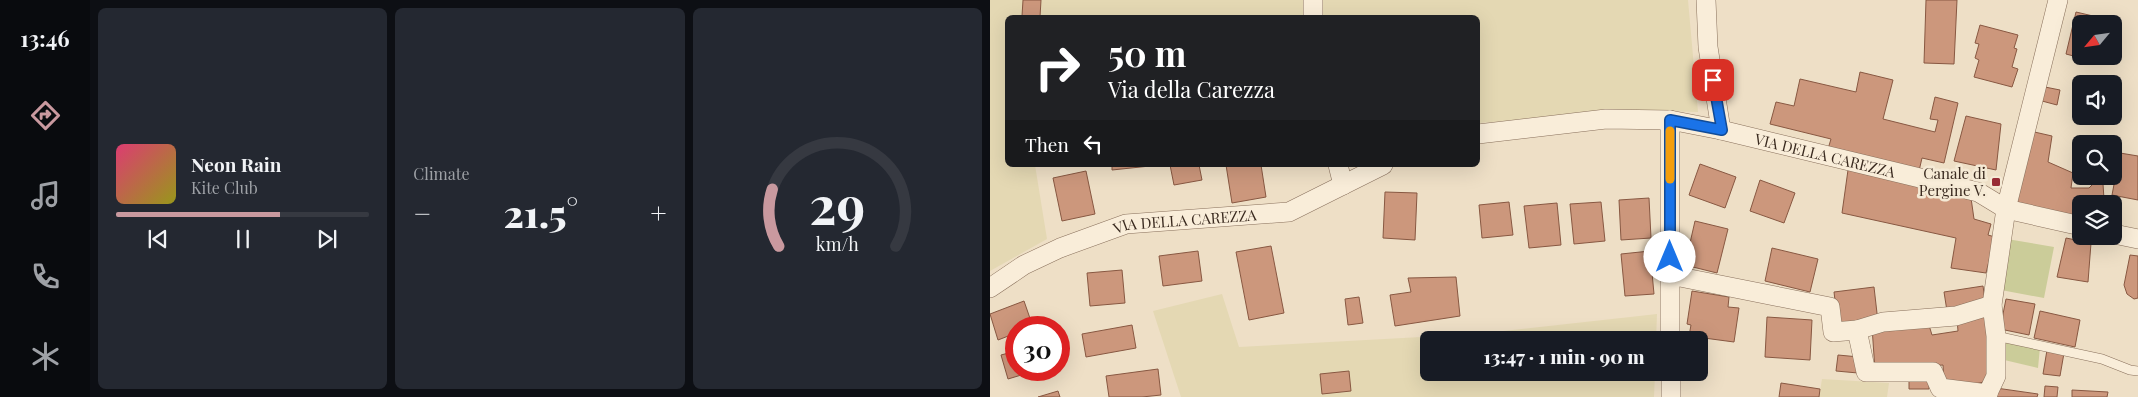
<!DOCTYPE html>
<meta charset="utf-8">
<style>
:root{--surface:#171b24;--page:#242831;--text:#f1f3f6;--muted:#9ea1a6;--line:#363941;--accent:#c9999f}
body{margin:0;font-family:"Playfair Display",serif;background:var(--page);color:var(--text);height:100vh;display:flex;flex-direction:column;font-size:19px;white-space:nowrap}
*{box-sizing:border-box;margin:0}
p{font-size:16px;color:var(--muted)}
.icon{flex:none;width:28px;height:28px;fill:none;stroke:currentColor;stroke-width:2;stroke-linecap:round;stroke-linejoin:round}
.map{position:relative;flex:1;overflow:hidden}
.drawer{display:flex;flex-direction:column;gap:8px;padding:8px;background:#0d0f14;width:900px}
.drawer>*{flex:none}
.guide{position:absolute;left:15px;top:15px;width:475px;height:152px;border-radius:8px;box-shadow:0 5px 20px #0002;background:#202124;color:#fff;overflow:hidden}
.needle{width:32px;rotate:241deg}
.tools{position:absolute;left:1082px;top:15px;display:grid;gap:10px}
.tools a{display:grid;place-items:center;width:50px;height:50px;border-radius:8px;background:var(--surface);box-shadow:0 5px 20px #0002;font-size:25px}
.speed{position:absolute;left:15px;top:316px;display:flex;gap:10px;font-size:25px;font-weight:700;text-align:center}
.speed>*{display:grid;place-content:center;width:65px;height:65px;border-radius:50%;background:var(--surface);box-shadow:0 5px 20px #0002;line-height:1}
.speed .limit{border:8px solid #d22;background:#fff;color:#111}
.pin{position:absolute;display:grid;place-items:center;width:42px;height:42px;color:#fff;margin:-21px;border-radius:10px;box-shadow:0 2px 8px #0006}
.me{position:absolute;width:55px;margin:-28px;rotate:0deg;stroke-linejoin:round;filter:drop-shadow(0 0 4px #0008)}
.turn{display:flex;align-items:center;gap:18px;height:105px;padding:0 20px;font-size:22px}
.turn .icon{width:65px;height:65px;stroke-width:2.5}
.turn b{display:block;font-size:35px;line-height:42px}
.then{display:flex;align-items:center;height:48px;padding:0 20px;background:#0003;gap:10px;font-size:19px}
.big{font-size:38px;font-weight:800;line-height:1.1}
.drawer .tile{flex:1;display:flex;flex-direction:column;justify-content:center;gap:8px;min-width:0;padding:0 18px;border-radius:8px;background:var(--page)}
.drawer .dial{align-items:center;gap:0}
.dial svg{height:130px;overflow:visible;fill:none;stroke:var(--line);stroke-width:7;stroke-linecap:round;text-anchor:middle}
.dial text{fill:var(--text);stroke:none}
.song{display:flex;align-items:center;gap:15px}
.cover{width:60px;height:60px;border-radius:8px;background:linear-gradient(135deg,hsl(340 70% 55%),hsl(60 70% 35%))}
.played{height:5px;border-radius:2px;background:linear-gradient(90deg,var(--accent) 65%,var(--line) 65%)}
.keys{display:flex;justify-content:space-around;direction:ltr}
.heat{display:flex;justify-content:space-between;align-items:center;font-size:28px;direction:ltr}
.drawer .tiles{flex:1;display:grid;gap:8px;grid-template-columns:repeat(3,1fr)}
.trip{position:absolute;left:430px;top:331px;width:288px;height:50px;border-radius:8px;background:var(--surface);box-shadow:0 5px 20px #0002;font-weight:800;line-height:50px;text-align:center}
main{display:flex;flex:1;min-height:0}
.tab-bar{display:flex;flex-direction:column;width:90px;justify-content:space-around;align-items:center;background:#090b0e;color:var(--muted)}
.tab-bar .icon{width:35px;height:35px}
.tab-bar .selected{color:var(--accent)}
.tab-bar b{font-size:22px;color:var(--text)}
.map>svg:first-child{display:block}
.farmland{fill:#e4d8b3}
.green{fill:#cbcc99}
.building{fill:#cc977c;stroke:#885842}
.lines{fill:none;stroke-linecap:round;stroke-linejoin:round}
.lane-casing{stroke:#89705c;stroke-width:10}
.street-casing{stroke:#89705c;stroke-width:20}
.lane{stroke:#f9edd9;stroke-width:9}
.street{stroke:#f9edd9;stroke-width:19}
.route-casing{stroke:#114b97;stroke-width:12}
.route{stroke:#1a73e8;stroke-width:9}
.slow{stroke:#f59e0b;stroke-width:9}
.poi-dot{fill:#982c35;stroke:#f5ead5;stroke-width:2}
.labels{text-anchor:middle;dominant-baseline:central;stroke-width:5;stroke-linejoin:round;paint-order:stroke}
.street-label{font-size:15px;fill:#3a2a1f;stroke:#f5ead5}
.poi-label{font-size:15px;fill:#3a2a1f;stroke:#f5ead5;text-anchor:end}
</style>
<main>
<nav class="tab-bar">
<b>13:46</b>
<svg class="icon selected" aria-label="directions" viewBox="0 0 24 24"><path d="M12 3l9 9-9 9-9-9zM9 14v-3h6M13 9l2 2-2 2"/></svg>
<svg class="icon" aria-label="music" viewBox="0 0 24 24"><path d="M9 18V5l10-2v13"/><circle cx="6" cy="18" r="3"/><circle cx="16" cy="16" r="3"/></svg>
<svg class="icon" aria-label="phone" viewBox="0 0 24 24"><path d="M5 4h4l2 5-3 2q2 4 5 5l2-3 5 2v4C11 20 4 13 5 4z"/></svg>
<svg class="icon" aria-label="climate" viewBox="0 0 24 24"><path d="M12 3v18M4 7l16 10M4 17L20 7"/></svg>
</nav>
<section class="drawer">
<div class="tiles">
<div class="tile">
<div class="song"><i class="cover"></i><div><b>Neon Rain</b><p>Kite Club</p></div></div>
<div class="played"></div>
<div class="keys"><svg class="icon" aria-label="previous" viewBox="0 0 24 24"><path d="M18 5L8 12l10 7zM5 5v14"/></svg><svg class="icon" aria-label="pause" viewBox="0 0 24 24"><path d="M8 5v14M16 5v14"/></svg><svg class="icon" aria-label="next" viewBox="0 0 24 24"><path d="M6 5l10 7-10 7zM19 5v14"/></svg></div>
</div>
<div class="tile"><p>Climate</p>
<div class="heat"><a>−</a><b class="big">21.5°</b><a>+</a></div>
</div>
<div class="tile dial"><svg viewBox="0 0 100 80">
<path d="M14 69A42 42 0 1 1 86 69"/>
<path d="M14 69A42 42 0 0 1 10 34" stroke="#c9999f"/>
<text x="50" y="56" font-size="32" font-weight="700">29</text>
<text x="50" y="72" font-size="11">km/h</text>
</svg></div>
</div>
</section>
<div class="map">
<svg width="1148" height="397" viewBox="0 0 1148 397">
<rect width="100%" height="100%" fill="#eedfc6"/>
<path class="farmland" d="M0 0H698L708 112 669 111 488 123V18H18V165H45L57 239 0 271Z
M232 294 249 347 486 334 667 314 666 340H439V372L665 373 664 397H191L163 311Z
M832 379 899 383 897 397H829Z"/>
<path class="green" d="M1017 239 1064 247 1054 298 1011 290Z
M1012 339 1050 347 1048 368 1010 359Z"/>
<path class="building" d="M33 0H51L50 17 32 16Z
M936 0H967L964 64 934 63Z
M1086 12 1120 20 1119 24H1091V56H1111L1110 63 1076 54Z
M990 25 1028 35 1024 48 1027 49 1022 67 1028 69 1022 87 984 77 989 60 985 58 989 44 985 43Z
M870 72 903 80 893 119 945 132 948 120 940 119 945 97 968 103 954 163 932 158 929 171 838 149 841 139 780 124 786 102 804 106 810 79 866 92Z
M1055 87 1070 90 1067 105 1052 101Z
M976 116 1011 124 1006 170 964 161Z
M1040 131 1062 136 1058 162 1083 173 1081 188H1099L1105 182 1113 184 1114 199 1121 204H1091V220L1020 205Z
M1130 153 1148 156V200L1122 195Z
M710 164 746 177 735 208 699 195Z
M122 165H160V166L122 170Z
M180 165H209L212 180 184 185Z
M236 165H271L276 197 242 203Z
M858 170 981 198 984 219 1001 224 998 235 1005 237 996 273 961 268 966 238 852 213Z
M96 171 105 214 72 221 63 178Z
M770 180 805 193 794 223 760 211Z
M395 192 427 193 425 240 393 238Z
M659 198 661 238 631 240 629 200Z
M519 202 523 235 492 238 489 205Z
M611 202 615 241 584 244 580 204Z
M567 203 571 245 539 248 534 206Z
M705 221 738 229 727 273 695 265Z
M1076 238 1101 243 1098 282 1067 277Z
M281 246 294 313 259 320 246 252Z
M782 248 828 259 820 292 775 281Z
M208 251 212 281 173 286 169 256Z
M660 251 664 294 635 296 631 254Z
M1140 255 1148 256V298L1144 299 1137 294 1134 285Z
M132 270 135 303 100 306 97 273Z
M466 277 470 316 405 326 400 295 421 292 418 278Z
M993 286 996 306 957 311 954 292Z
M884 287 888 322 848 326 844 292Z
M702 291 739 297 738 307 749 308 744 342 699 336 701 325 697 324Z
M369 297 373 323 358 325 355 299Z
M1016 299 1045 304 1039 335 1010 329Z
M34 301 43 327 26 328V333L8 340 0 314Z
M995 311 1003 376 998 381 968 388 954 381 953 365 885 370 882 327 938 322 942 335 968 331 967 319Z
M1050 311 1090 320 1085 347 1044 338Z
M777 317 822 320 820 360 775 357Z
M142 325 146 348 96 357 92 334Z
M1057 350 1074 353 1070 376 1053 374Z
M26 351V370H48L18 379 11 355Z
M848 355 869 357 868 373 846 371Z
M168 369 171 395 152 397H119L116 376Z
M359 371 361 391 332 394 330 374Z
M919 377H940L939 389H919Z
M791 383 830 389 829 397H789Z
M1055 386 1068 387 1067 397H1054Z
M1006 388 1048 394 1047 397H1004Z
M1082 390 1118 392 1117 397H1082Z
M68 391 70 397H48Z"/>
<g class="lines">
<g class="lane-casing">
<path id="lane" d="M1006 336 1112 359 1140 370 1148 371"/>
</g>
<g class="street-casing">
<g id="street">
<path d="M323 0V18"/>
<path d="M716 0 718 47 731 130"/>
<path d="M680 120V340"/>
<path id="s1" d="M488 134 616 119 680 120 731 130 988 192 1016 209 1091 226"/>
<path d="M348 165 353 185"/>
<path d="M1124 234 1148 239"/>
<path d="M680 275 840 307 843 332 867 330 876 372H943L950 388 998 394"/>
<path id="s2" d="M0 288 34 265 70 248 136 224 299 212 393 165"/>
<path d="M867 330 893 322 966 316 1002 305"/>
<path d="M681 372V397"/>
<path d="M996 397 1006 376V336L1002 305 1016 209 1068 0"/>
</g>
</g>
<use href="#lane" class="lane"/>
<use href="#street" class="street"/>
</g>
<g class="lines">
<g class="route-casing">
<path id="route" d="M680 257V120L732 130 723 80"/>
</g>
<use href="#route" class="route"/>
<path class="slow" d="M680 131V179"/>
</g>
<rect class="poi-dot" x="1001" y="177" width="10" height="10" rx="2.5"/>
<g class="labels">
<g class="street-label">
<text stroke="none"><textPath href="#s1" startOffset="352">VIA DELLA CAREZZA</textPath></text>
<text stroke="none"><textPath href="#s2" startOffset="210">VIA DELLA CAREZZA</textPath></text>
</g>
<g class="poi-label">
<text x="996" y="173">Canale di<tspan x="996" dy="17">Pergine V.</tspan></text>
</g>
</g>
</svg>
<div class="tools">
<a><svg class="needle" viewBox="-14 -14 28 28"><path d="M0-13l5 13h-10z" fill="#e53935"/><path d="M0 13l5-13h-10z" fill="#9ea1a6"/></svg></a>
<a><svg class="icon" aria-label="sound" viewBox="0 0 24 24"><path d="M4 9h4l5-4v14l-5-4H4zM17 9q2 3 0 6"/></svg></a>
<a><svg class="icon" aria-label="search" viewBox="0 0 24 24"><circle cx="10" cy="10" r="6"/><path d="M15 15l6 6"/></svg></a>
<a><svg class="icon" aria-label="layers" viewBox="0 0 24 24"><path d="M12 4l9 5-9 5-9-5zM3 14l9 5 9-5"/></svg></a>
</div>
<div class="speed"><div class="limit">30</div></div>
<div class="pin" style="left:723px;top:80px;background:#d93025"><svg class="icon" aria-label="arrive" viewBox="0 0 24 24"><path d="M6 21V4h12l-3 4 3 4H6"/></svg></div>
<svg class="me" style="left:680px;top:257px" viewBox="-20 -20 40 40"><circle r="19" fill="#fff"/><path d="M0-13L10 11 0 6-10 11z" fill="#1a73e8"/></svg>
<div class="trip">13:47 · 1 min · 90 m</div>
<div class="guide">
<div class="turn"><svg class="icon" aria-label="right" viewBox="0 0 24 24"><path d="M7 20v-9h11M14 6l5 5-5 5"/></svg><div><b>50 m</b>Via della Carezza</div></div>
<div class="then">Then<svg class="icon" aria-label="left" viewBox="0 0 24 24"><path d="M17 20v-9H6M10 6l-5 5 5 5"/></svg></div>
</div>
</div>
</main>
